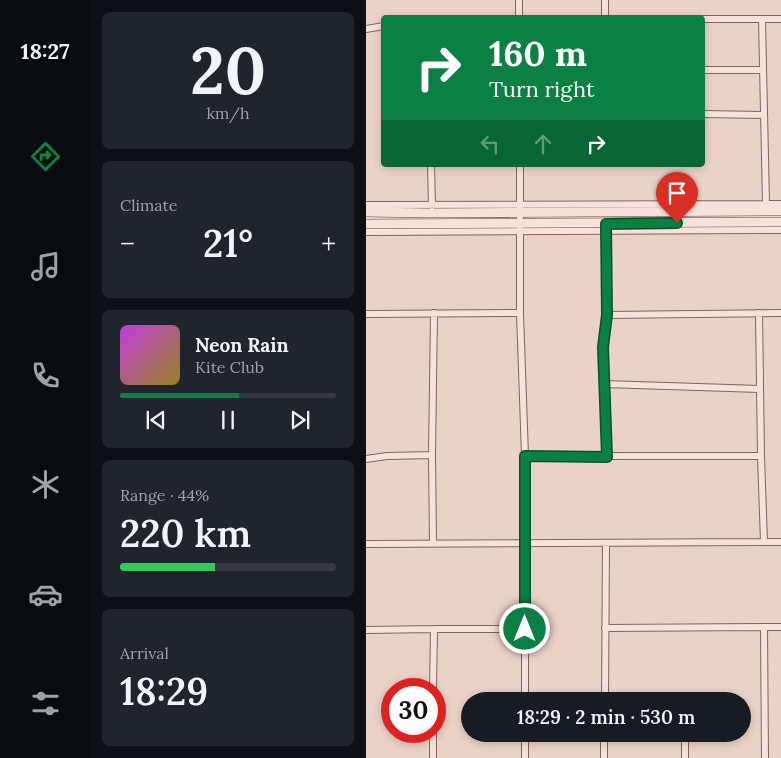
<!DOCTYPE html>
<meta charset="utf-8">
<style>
:root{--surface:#171b24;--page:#20242c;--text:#f1f3f6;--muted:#9ea1a6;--line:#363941;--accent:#0b8043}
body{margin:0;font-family:Lora,serif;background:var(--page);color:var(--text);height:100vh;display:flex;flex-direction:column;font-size:19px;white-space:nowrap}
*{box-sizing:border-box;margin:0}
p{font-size:16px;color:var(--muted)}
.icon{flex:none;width:28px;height:28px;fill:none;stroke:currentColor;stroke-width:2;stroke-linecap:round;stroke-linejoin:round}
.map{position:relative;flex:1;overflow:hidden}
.panel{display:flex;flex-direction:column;gap:12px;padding:12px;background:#0d0f14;width:276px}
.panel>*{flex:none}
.banner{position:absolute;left:15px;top:15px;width:324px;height:152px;border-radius:5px;box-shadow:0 2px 8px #0003;background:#0b8043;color:#fff;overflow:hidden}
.speed{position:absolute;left:15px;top:678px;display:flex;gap:10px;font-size:25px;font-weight:700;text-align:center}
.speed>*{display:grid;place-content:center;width:65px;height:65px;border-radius:50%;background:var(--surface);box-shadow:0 2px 8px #0003;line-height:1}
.speed .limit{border:8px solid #d22;background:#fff;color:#111}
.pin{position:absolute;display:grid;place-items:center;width:42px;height:42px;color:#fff;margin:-51px -21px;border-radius:50% 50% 50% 0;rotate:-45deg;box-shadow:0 0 5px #0007}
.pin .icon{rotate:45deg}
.me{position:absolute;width:55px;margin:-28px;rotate:0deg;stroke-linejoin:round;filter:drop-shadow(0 0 4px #0008)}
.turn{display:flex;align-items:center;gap:18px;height:105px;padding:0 25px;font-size:22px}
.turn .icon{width:65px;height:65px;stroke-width:2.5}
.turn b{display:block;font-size:35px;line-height:42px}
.lanes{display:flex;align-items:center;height:48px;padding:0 25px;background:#0003;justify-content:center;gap:25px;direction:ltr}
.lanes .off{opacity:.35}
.big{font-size:38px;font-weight:600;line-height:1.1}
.panel .card{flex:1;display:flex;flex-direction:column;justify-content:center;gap:8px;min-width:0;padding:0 18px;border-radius:8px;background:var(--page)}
.panel .dial{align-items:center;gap:0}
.dial b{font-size:65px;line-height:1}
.song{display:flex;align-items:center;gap:15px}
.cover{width:60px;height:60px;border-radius:8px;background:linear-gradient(135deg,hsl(290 70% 55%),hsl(50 70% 35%))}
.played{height:5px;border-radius:2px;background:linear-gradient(90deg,var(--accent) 55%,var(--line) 55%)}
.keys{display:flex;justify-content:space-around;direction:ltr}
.heat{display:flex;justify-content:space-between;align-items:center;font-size:28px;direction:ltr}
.charge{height:8px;border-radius:4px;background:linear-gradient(90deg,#34c759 44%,var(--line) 0)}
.trip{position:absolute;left:95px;top:692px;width:290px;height:50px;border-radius:25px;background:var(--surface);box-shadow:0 2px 8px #0003;font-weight:600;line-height:50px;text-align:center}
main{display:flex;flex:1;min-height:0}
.tab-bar{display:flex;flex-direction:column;width:90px;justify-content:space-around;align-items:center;background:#090b0e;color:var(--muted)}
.tab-bar .icon{width:35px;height:35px}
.tab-bar .active{color:var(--accent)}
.tab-bar b{font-size:22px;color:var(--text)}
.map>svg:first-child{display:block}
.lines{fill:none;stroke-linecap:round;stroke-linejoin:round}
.minor-casing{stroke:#85635e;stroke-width:8}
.secondary-casing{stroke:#674541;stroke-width:10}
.minor{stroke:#f6e2da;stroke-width:6}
.secondary{stroke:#f6e2da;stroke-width:9}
.route-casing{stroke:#07532c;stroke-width:12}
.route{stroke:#0b8043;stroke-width:9}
</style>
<main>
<nav class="tab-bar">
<b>18:27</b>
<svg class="icon active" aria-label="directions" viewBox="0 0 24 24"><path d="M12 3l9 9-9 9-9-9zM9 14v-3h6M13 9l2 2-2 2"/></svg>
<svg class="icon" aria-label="music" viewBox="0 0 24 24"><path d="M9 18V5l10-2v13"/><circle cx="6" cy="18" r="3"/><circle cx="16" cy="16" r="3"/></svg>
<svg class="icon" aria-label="phone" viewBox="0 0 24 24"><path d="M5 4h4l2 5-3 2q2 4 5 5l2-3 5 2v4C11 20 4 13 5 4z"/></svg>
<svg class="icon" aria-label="climate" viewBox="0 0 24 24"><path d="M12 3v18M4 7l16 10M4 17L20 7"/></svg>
<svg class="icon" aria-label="car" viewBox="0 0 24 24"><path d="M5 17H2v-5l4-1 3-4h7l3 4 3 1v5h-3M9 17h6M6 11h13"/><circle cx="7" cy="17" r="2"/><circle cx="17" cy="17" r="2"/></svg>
<svg class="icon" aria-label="filters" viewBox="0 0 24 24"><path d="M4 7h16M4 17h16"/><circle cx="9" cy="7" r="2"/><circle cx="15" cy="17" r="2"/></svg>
</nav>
<section class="panel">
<div class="card dial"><b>20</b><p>km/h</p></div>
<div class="card"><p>Climate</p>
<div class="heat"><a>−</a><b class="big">21°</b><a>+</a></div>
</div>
<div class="card">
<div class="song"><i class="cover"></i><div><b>Neon Rain</b><p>Kite Club</p></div></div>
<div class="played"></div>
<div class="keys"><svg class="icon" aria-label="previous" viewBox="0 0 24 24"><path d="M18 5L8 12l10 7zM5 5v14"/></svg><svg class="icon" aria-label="pause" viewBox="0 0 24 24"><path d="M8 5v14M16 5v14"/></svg><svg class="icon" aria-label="next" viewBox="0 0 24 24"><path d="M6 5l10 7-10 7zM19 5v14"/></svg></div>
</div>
<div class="card"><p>Range · 44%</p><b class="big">220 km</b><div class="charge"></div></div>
<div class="card"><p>Arrival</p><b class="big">18:29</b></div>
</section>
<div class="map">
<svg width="415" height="758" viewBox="0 0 415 758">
<rect width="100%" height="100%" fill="#ebd2c7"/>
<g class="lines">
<g class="minor-casing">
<path id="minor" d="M153 0V18
M239 18V0
M336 19H415
M396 19 400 204
M0 29 18 26
M336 70H397
M336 114 398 115
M65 165 66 206
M154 165V313L159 456V701
M0 205 415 204
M240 227 241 315 237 347 241 457
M0 232 415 230
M393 313 395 456 398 542
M0 314 154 313
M241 315 415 313
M238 384 394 389
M159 456H395
M0 459 21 456 66 455
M67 543 66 455 68 313
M0 544 415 542
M239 628 415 627
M398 628 399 758
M0 630 68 629H159
M67 689 68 629
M239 701 240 543
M159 734V758
M67 758V731
M238 758V734
M319 758V734"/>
</g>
<g class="secondary-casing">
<path id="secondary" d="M0 212 63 213 415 211
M0 224 415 222"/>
</g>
<use href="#minor" class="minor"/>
<use href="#secondary" class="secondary"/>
</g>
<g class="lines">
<g class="route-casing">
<path id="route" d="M159 629V456L241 457 237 347 241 315 240 224 311 223"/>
</g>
<use href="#route" class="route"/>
</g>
</svg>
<div class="speed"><div class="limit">30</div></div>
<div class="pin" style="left:311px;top:223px;background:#d93025"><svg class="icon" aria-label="arrive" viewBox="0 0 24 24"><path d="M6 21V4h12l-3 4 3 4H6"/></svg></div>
<svg class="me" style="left:159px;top:629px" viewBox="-20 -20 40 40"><circle r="17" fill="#0b8043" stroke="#fff" stroke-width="3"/><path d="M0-11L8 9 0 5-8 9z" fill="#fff"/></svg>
<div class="trip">18:29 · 2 min · 530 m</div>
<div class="banner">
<div class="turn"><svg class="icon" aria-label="right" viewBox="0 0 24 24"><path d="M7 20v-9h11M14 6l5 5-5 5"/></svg><div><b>160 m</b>Turn right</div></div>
<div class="lanes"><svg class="icon off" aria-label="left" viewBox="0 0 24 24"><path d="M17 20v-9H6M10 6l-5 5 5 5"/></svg><svg class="icon off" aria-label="ahead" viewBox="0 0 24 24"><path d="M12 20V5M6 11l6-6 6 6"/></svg><svg class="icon" aria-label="right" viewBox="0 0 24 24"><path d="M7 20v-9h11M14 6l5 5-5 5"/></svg></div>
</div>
</div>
</main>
